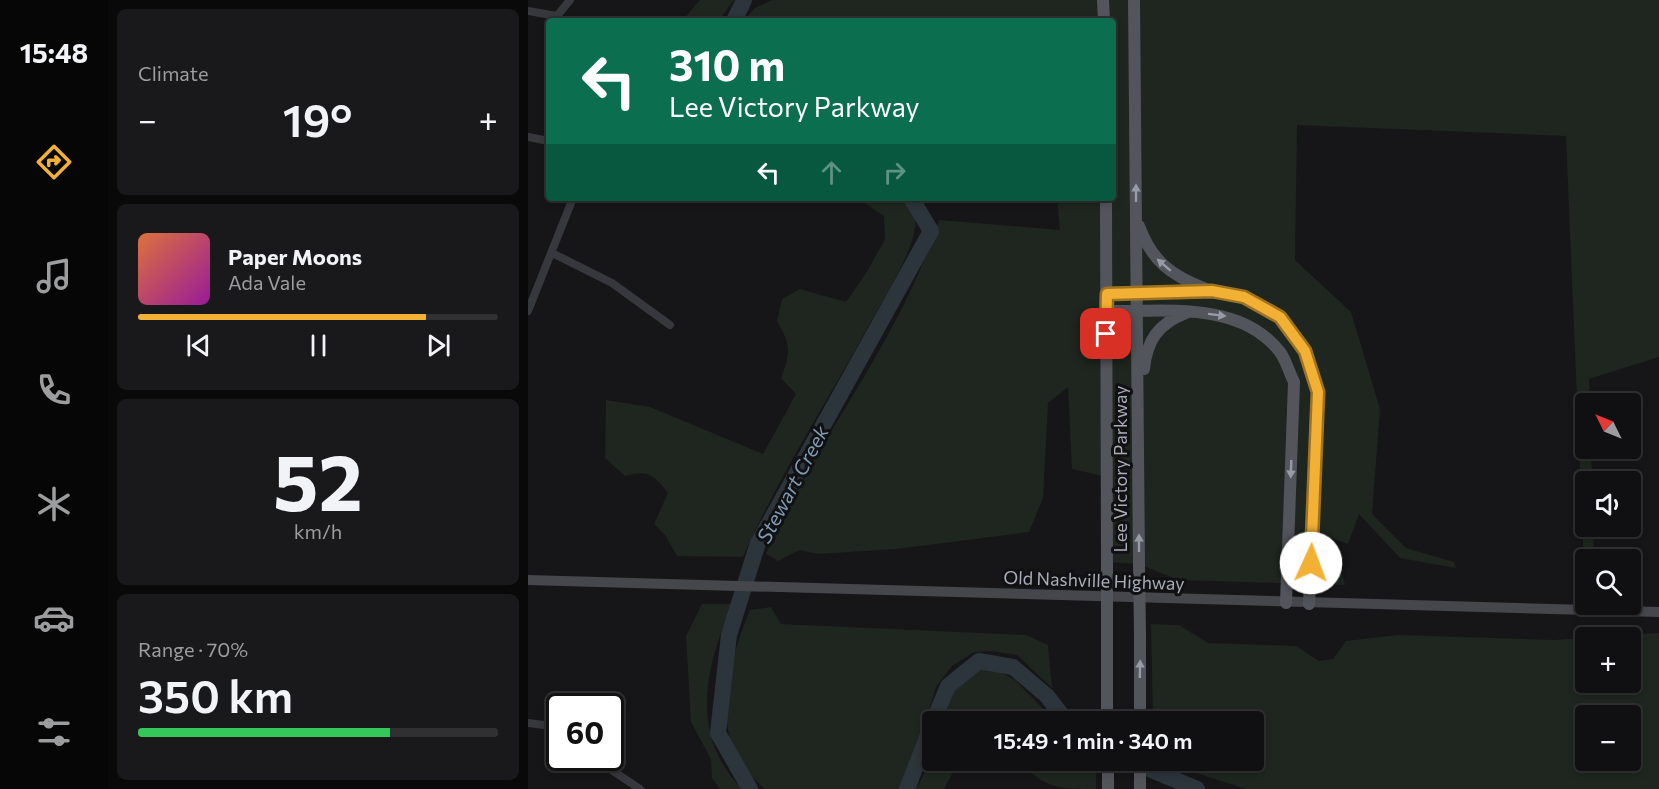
<!DOCTYPE html>
<meta charset="utf-8">
<style>
:root{--surface:#101012;--page:#19191b;--text:#f1f3f6;--muted:#9c9d9f;--line:#303032;--accent:#f2b134}
body{margin:0;font-family:Commissioner,sans-serif;background:var(--page);color:var(--text);height:100vh;display:flex;flex-direction:column;font-size:22px;white-space:nowrap}
*{box-sizing:border-box;margin:0}
p{font-size:20px;color:var(--muted)}
.icon{flex:none;width:33px;height:33px;fill:none;stroke:currentColor;stroke-width:2;stroke-linecap:round;stroke-linejoin:round}
.map{position:relative;flex:1;overflow:hidden}
.sheet{display:flex;flex-direction:column;gap:9px;padding:9px;background:#09090a;width:420px}
.sheet>*{flex:none}
.top-card{position:absolute;left:18px;top:18px;width:570px;height:183px;border-radius:6px;box-shadow:0 3px 9px #0003,0 0 0 2px var(--line);background:#0b6e4f;color:#fff;overflow:hidden}
.needle{width:39px;rotate:313deg}
.fabs{position:absolute;left:1047px;top:393px;display:grid;gap:12px}
.fabs a{display:grid;place-items:center;width:66px;height:66px;border-radius:6px;background:var(--surface);box-shadow:0 3px 9px #0003,0 0 0 2px var(--line);font-size:30px}
.speed{position:absolute;left:18px;top:693px;display:flex;gap:12px;font-size:30px;font-weight:700;text-align:center}
.speed>*{display:grid;place-content:center;width:78px;height:78px;border-radius:50%;background:var(--surface);box-shadow:0 3px 9px #0003,0 0 0 2px var(--line);line-height:1}
.speed .limit{border:3px solid #111;border-radius:9px;background:#fff;color:#111}
.pin{position:absolute;display:grid;place-items:center;width:51px;height:51px;color:#fff;margin:-26px;border-radius:12px;box-shadow:0 3px 9px #0006}
.me{position:absolute;width:66px;margin:-33px;rotate:2deg;stroke-linejoin:round;filter:drop-shadow(0 0 4px #0008)}
.turn{display:flex;align-items:center;gap:21px;height:126px;padding:0 24px;font-size:27px}
.turn .icon{width:78px;height:78px;stroke-width:2.5}
.turn b{display:block;font-size:42px;line-height:51px}
.lanes{display:flex;align-items:center;height:57px;padding:0 24px;background:#0003;justify-content:center;gap:30px;direction:ltr}
.lanes .off{opacity:.35}
.big{font-size:45px;font-weight:600;line-height:1.1}
.sheet .tile{flex:1;display:flex;flex-direction:column;justify-content:center;gap:9px;min-width:0;padding:0 21px;border-radius:9px;background:var(--page)}
.sheet .dial{align-items:center;gap:0}
.dial b{font-size:78px;line-height:1}
.song{display:flex;align-items:center;gap:18px}
.cover{width:72px;height:72px;border-radius:9px;background:linear-gradient(135deg,hsl(20 70% 55%),hsl(300 70% 35%))}
.played{height:6px;border-radius:3px;background:linear-gradient(90deg,var(--accent) 80%,var(--line) 80%)}
.keys{display:flex;justify-content:space-around;direction:ltr}
.heat{display:flex;justify-content:space-between;align-items:center;font-size:33px;direction:ltr}
.charge{height:9px;border-radius:4px;background:linear-gradient(90deg,#34c759 70%,var(--line) 0)}
.trip{position:absolute;left:394px;top:711px;width:342px;height:60px;border-radius:6px;background:var(--surface);box-shadow:0 3px 9px #0003,0 0 0 2px var(--line);font-weight:600;line-height:60px;text-align:center}
main{display:flex;flex:1;min-height:0}
.menu{display:flex;flex-direction:column;width:108px;justify-content:space-around;align-items:center;background:#060607;color:var(--muted)}
.menu .icon{width:42px;height:42px}
.menu .selected{color:var(--accent)}
.menu b{font-size:27px;color:var(--text)}
.map>svg:first-child{display:block}
.green{fill:#1e261f;fill-rule:evenodd}
.lines{fill:none;stroke-linecap:round;stroke-linejoin:round}
.river{stroke:#2c353c;stroke-width:16}
.minor{stroke:#37383d;stroke-width:8}
.secondary{stroke:#45474d;stroke-width:10}
.primary{stroke:#53555c;stroke-width:12}
.primary-bridge{stroke:#53555c;stroke-width:12}
.oneway{fill:#979ba6}
.route-casing{stroke:#9d7322;stroke-width:15}
.route{stroke:#f2b134;stroke-width:10}
.labels{text-anchor:middle;dominant-baseline:central;stroke-width:6;stroke-linejoin:round;paint-order:stroke}
.street-label{font-size:18px;fill:#a8adb8;stroke:#111113}
.water-label{font-size:20px;font-style:italic;fill:#7f9bb3;stroke:#111113}
</style>
<main>
<nav class="menu">
<b>15:48</b>
<svg class="icon selected" aria-label="directions" viewBox="0 0 24 24"><path d="M12 3l9 9-9 9-9-9zM9 14v-3h6M13 9l2 2-2 2"/></svg>
<svg class="icon" aria-label="music" viewBox="0 0 24 24"><path d="M9 18V5l10-2v13"/><circle cx="6" cy="18" r="3"/><circle cx="16" cy="16" r="3"/></svg>
<svg class="icon" aria-label="phone" viewBox="0 0 24 24"><path d="M5 4h4l2 5-3 2q2 4 5 5l2-3 5 2v4C11 20 4 13 5 4z"/></svg>
<svg class="icon" aria-label="climate" viewBox="0 0 24 24"><path d="M12 3v18M4 7l16 10M4 17L20 7"/></svg>
<svg class="icon" aria-label="car" viewBox="0 0 24 24"><path d="M5 17H2v-5l4-1 3-4h7l3 4 3 1v5h-3M9 17h6M6 11h13"/><circle cx="7" cy="17" r="2"/><circle cx="17" cy="17" r="2"/></svg>
<svg class="icon" aria-label="filters" viewBox="0 0 24 24"><path d="M4 7h16M4 17h16"/><circle cx="9" cy="7" r="2"/><circle cx="15" cy="17" r="2"/></svg>
</nav>
<section class="sheet">
<div class="tile"><p>Climate</p>
<div class="heat"><a>−</a><b class="big">19°</b><a>+</a></div>
</div>
<div class="tile">
<div class="song"><i class="cover"></i><div><b>Paper Moons</b><p>Ada Vale</p></div></div>
<div class="played"></div>
<div class="keys"><svg class="icon" aria-label="previous" viewBox="0 0 24 24"><path d="M18 5L8 12l10 7zM5 5v14"/></svg><svg class="icon" aria-label="pause" viewBox="0 0 24 24"><path d="M8 5v14M16 5v14"/></svg><svg class="icon" aria-label="next" viewBox="0 0 24 24"><path d="M6 5l10 7-10 7zM19 5v14"/></svg></div>
</div>
<div class="tile dial"><b>52</b><p>km/h</p></div>
<div class="tile"><p>Range · 70%</p><b class="big">350 km</b><div class="charge"></div></div>
</section>
<div class="map">
<svg width="1131" height="789" viewBox="0 0 1131 789">
<rect width="100%" height="100%" fill="#161618"/>
<path class="green" d="M172 0H206L194 16V21H154Z
M245 0H1131V357L1061 379 1062 403 1058 404V448L1063 449 1064 481 1058 482V526L1065 527 1066 559 1058 560 1056 567 1038 136 769 125 767 260 823 312 852 409 844 514 878 548 926 562 928 568 872 558 831 514 820 544 804 538 817 585 650 580 611 564 579 562V477L544 469 540 387 520 403 515 498 501 532 368 549 290 554 271 550 250 561 238 554C288 439 372 341 411 220L532 230 529 198H585V21H215L227 8Z
M329 198H378C383 206 389 219 387 228 382 259 355 299 340 327 298 404 250 477 215 557L149 556 137 535 126 524 140 493C126 475 120 469 97 476L77 458 78 400 122 407 235 454 268 394 253 378C263 352 263 345 249 321L254 299 272 289 318 302 337 275 357 239 356 216Z
M174 604H204C178 667 160 733 214 789H192L184 778 183 759 163 722 158 636Z
M243 607 253 624 498 635 520 645 524 688 489 655 464 651 446 652 424 666 408 687 384 766 372 789H237C230 782 219 774 214 766 184 721 203 656 222 610Z
M623 624 651 625 680 643 768 646 791 661 805 659 818 641 870 635 1026 640 1057 638 1058 682H1102V638L1059 637 1131 633V789H718L632 761 726 760V722L625 721ZM1058 716H1102V760H1058Z
M448 669H467L488 681 527 721H416L425 689Z
M405 758V760L431 761 416 789H388Z
M492 761H568V789C532 789 516 789 492 761Z"/>
<g class="lines">
<path class="river" d="M206 21 216 0
M405 722 420 686 451 661 485 667 519 696 539 722
M600 760 669 789
M222 789 190 733 201 635 230 543 403 231 383 198
M379 789 405 722"/>
<path class="minor" d="M0 11 29 16 31 21
M29 16 42 0
M0 137 21 141
M24 253 84 283 142 325
M0 311 45 198
M0 723 32 727
M72 758 79 767 112 789"/>
<path class="secondary" d="M0 580 1131 612"/>
<path class="primary" d="M575 0 576 21
M606 0 611 564
M578 198 579 562
M611 226C624 261 642 275 678 289
M579 294 684 291 716 297 752 317 777 351 790 392 781 604
M578 311C636 312 712 300 752 352 758 360 761 372 766 382L758 603
M616 369C619 340 630 324 658 313
M579 637V722
M612 722V635
M580 760V789
M612 760V789"/>
<path class="primary-bridge" d="M579 562V637
M611 564 612 635"/>
</g>
<defs><path id="oneway-solid" d="M-6-.8H1V-3.2L6.5 0L1 3.2V.8H-6Z" transform="scale(1.5)"/></defs>
<g class="oneway">
<use href="#oneway-solid" transform="translate(608 193) rotate(-90)"/>
<use href="#oneway-solid" transform="translate(636 265) rotate(-139)"/>
<use href="#oneway-solid" transform="translate(689 315) rotate(7)"/>
<use href="#oneway-solid" transform="translate(763 469) rotate(92)"/>
<use href="#oneway-solid" transform="translate(611 543) rotate(-90)"/>
<use href="#oneway-solid" transform="translate(612 669) rotate(-89)"/>
</g>
<g class="lines">
<g class="route-casing">
<path id="route" d="M578 334 579 294 684 291 716 297 752 317 777 351 790 392 783 563"/>
</g>
<use href="#route" class="route"/>
</g>
<g class="labels">
<g class="street-label">
<text transform="translate(592 469) rotate(-90)">Lee Victory Parkway</text>
<text transform="translate(566 580) rotate(2)">Old Nashville Highway</text>
</g>
<g class="water-label">
<text transform="translate(264 484) rotate(-62)">Stewart Creek</text>
</g>
</g>
</svg>
<div class="fabs">
<a><svg class="needle" viewBox="-14 -14 28 28"><path d="M0-13l5 13h-10z" fill="#e53935"/><path d="M0 13l5-13h-10z" fill="#9c9d9f"/></svg></a>
<a><svg class="icon" aria-label="sound" viewBox="0 0 24 24"><path d="M4 9h4l5-4v14l-5-4H4zM17 9q2 3 0 6"/></svg></a>
<a><svg class="icon" aria-label="search" viewBox="0 0 24 24"><circle cx="10" cy="10" r="6"/><path d="M15 15l6 6"/></svg></a>
<a>+</a>
<a>−</a>
</div>
<div class="speed"><div class="limit">60</div></div>
<div class="pin" style="left:578px;top:334px;background:#d93025"><svg class="icon" aria-label="arrive" viewBox="0 0 24 24"><path d="M6 21V4h12l-3 4 3 4H6"/></svg></div>
<svg class="me" style="left:783px;top:563px" viewBox="-20 -20 40 40"><circle r="19" fill="#fff"/><path d="M0-13L10 11 0 6-10 11z" fill="#f2b134"/></svg>
<div class="trip">15:49 · 1 min · 340 m</div>
<div class="top-card">
<div class="turn"><svg class="icon" aria-label="left" viewBox="0 0 24 24"><path d="M17 20v-9H6M10 6l-5 5 5 5"/></svg><div><b>310 m</b>Lee Victory Parkway</div></div>
<div class="lanes"><svg class="icon" aria-label="left" viewBox="0 0 24 24"><path d="M17 20v-9H6M10 6l-5 5 5 5"/></svg><svg class="icon off" aria-label="ahead" viewBox="0 0 24 24"><path d="M12 20V5M6 11l6-6 6 6"/></svg><svg class="icon off" aria-label="right" viewBox="0 0 24 24"><path d="M7 20v-9h11M14 6l5 5-5 5"/></svg></div>
</div>
</div>
</main>
